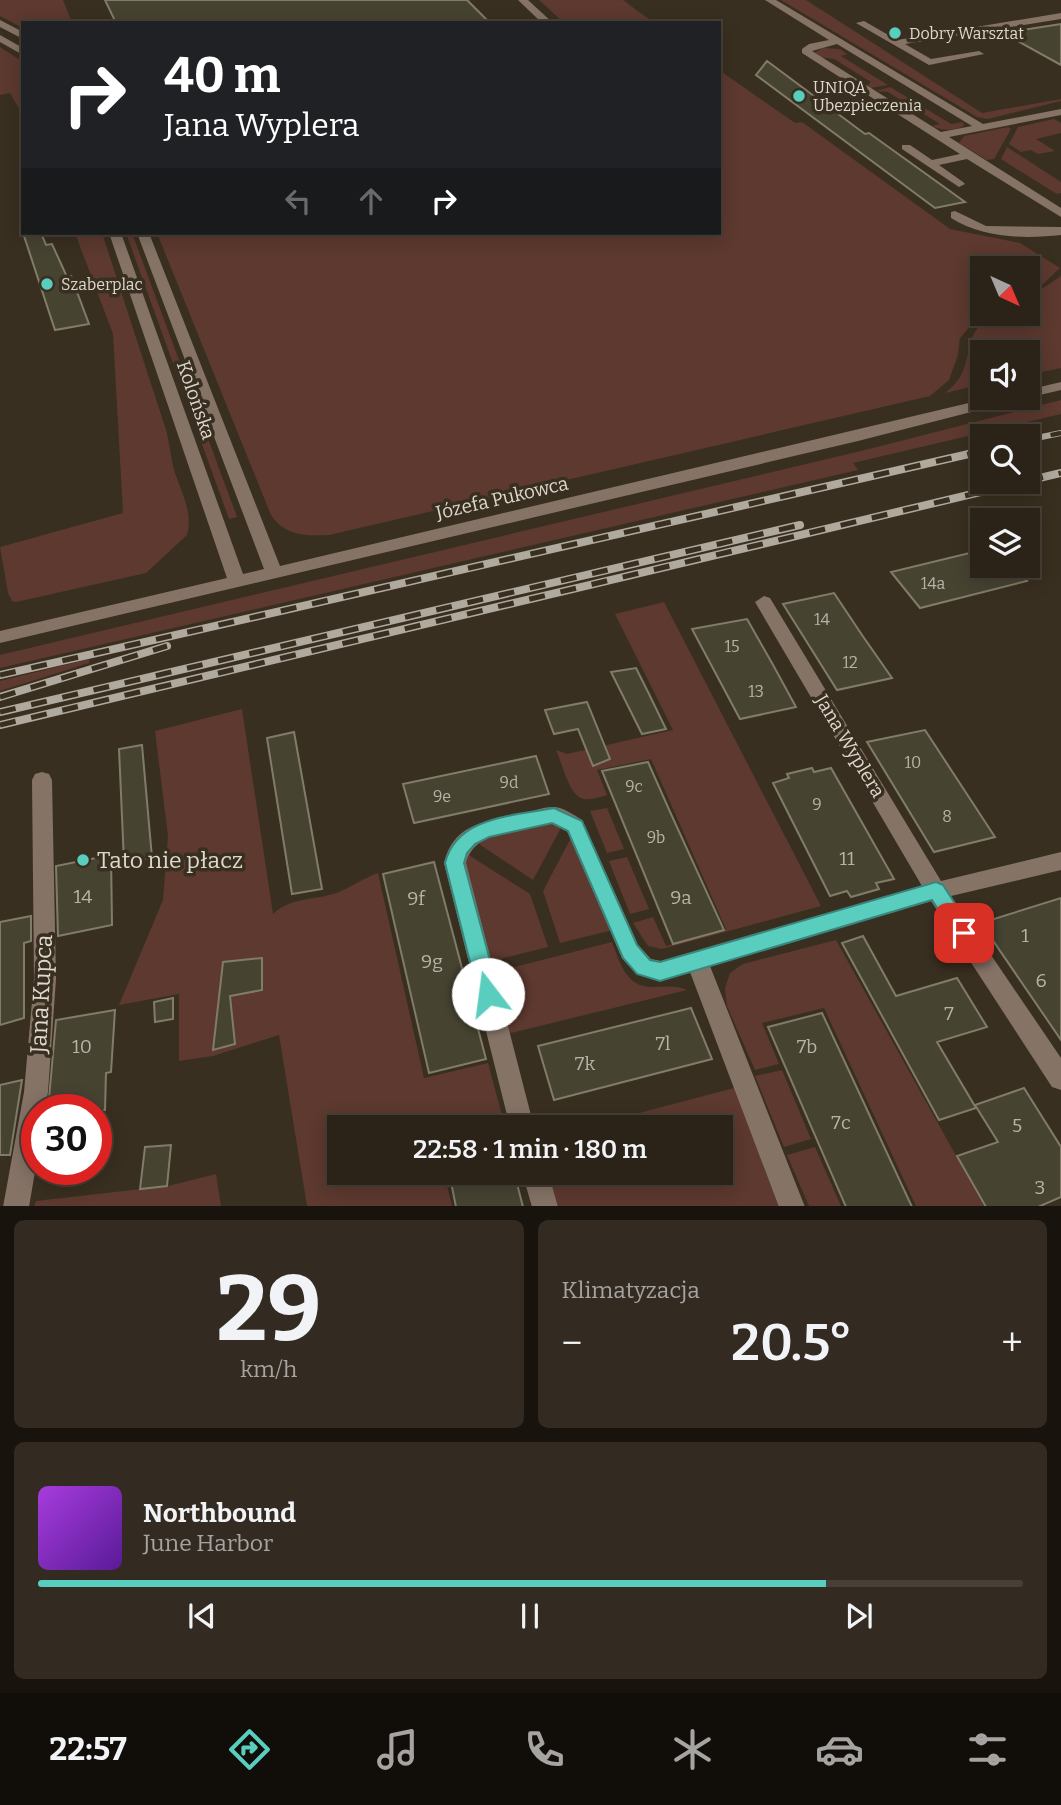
<!DOCTYPE html>
<html lang="pl">
<meta charset="utf-8">
<style>
:root{--surface:#2b2318;--page:#332b21;--text:#f1f3f6;--muted:#a6a4a2;--line:#474037;--accent:#59cebe}
body{margin:0;font-family:Bitter,serif;background:var(--page);color:var(--text);height:100vh;display:flex;flex-direction:column;font-size:26px;white-space:nowrap}
*{box-sizing:border-box;margin:0}
p{font-size:23px;color:var(--muted)}
.icon{flex:none;width:38px;height:38px;fill:none;stroke:currentColor;stroke-width:2;stroke-linecap:round;stroke-linejoin:round}
.map{position:relative;height:1206px;overflow:hidden}
.details{display:flex;flex-direction:column;gap:14px;padding:14px;background:#18130d;flex:1}
.details>*{flex:none}
.top-card{position:absolute;left:21px;top:21px;width:700px;height:214px;border-radius:0px;box-shadow:0 4px 18px #0003,0 0 0 2px var(--line);background:#202124;color:#fff;overflow:hidden}
.needle{width:46px;rotate:136deg}
.controls{position:absolute;left:970px;top:256px;display:grid;gap:14px}
.controls a{display:grid;place-items:center;width:70px;height:70px;border-radius:0px;background:var(--surface);box-shadow:0 4px 18px #0003,0 0 0 2px var(--line);font-size:35px}
.speed{position:absolute;left:21px;top:1094px;display:flex;gap:14px;font-size:35px;font-weight:700;text-align:center}
.speed>*{display:grid;place-content:center;width:91px;height:91px;border-radius:50%;background:var(--surface);box-shadow:0 4px 18px #0003,0 0 0 2px var(--line);line-height:1}
.speed .limit{border:10px solid #d22;background:#fff;color:#111}
.pin{position:absolute;display:grid;place-items:center;width:60px;height:60px;color:#fff;margin:-30px;border-radius:14px;box-shadow:0 4px 10px #0006}
.me{position:absolute;width:77px;margin:-38px;rotate:345deg;stroke-linejoin:round;filter:drop-shadow(0 0 5px #0008)}
.turn{display:flex;align-items:center;gap:24px;height:147px;padding:0 28px;font-size:32px}
.turn .icon{width:91px;height:91px;stroke-width:2.5}
.turn b{display:block;font-size:49px;line-height:60px}
.lanes{display:flex;align-items:center;height:66px;padding:0 28px;background:#0003;justify-content:center;gap:35px;direction:ltr}
.lanes .off{opacity:.35}
.big{font-size:52px;font-weight:600;line-height:1.1}
.details .card{flex:1;display:flex;flex-direction:column;justify-content:center;gap:10px;min-width:0;padding:0 24px;border-radius:10px;background:var(--page)}
.details .dial{align-items:center;gap:0}
.dial b{font-size:91px;line-height:1}
.song{display:flex;align-items:center;gap:21px}
.cover{width:84px;height:84px;border-radius:10px;background:linear-gradient(135deg,hsl(280 70% 55%),hsl(270 70% 35%))}
.played{height:7px;border-radius:4px;background:linear-gradient(90deg,var(--accent) 80%,var(--line) 80%)}
.keys{display:flex;justify-content:space-around;direction:ltr}
.heat{display:flex;justify-content:space-between;align-items:center;font-size:38px;direction:ltr}
.details .tiles{flex:1;display:grid;gap:14px;grid-template-columns:1fr 1fr}
.card:last-child{grid-column:span 2}
.trip{position:absolute;left:327px;top:1115px;width:406px;height:70px;border-radius:0px;background:var(--surface);box-shadow:0 4px 18px #0003,0 0 0 2px var(--line);font-weight:600;line-height:70px;text-align:center}
.menu{display:flex;height:112px;justify-content:space-around;align-items:center;background:#110e0a;color:var(--muted)}
.menu .icon{width:49px;height:49px}
.menu .selected{color:var(--accent)}
.menu b{font-size:32px;color:var(--text)}
.map>svg:first-child{display:block}
.green{fill:#5d392f}
.building{fill:#464331;stroke:#807c69;stroke-width:2}
.lines{fill:none;stroke-linecap:round;stroke-linejoin:round}
.minor{fill:#857366;fill-rule:evenodd}
.rail-far1-casing{stroke:#b0a99d;stroke-width:6}
.rail-casing{stroke:#b0a99d;stroke-width:8}
.rail-far1{stroke:#392f20;stroke-width:4.5;stroke-dasharray:12;stroke-linecap:butt}
.rail{stroke:#392f20;stroke-width:5;stroke-dasharray:16;stroke-linecap:butt}
.route{fill:#59cebe;stroke:#3a867c;stroke-width:2}
.poi-dot{fill:#59cebe;stroke:#392f20;stroke-width:2.5}
.labels{text-anchor:middle;dominant-baseline:central;stroke-width:7;stroke-linejoin:round;paint-order:stroke}
.far-poi-label{font-size:16px;fill:#ded8ce;stroke:#392f20;text-anchor:start}
.number-label{font-size:16px;fill:#b8b3a7}
.street-label{font-size:19px;fill:#ded8ce;stroke:#392f20}
.near-number-label{font-size:19px;fill:#b8b3a7}
.near-poi-label{font-size:23px;fill:#ded8ce;stroke:#392f20;text-anchor:start}
.near-street-label{font-size:23px;fill:#ded8ce;stroke:#392f20}
</style>
<div class="map">
<svg width="1061" height="1207" viewBox="0 0 1061 1207">
<rect width="100%" height="100%" fill="#392f20"/>
<path class="green" d="M0 0H63L72 23H23V28L0 16Z
M539 0H623L654 23H564Z
M781 0H806L982 113 1061 99V101L988 119 977 117Z
M0 47 23 62V116L10 93 0 95Z
M823 48 840 49 847 54 841 56 888 85 870 88 868 85 871 82 834 59 819 57 814 53Z
M719 70 795 123 802 122 950 229 1020 243 1060 268 1043 284 1027 293V268H982V313H989L973 323 960 338 958 355 949 380 930 396 329 535C306 536 285 536 271 515L157 233H719Z
M890 87 951 124 963 122 964 126C953 131 942 131 932 126L940 124 888 92 876 91Z
M1054 119 1061 123V133L1036 139 1055 151 1038 154 1031 150 1021 152 1009 144 1018 127Z
M1008 127 1011 129 994 159 987 160 959 143 964 136Z
M1007 147 1061 182V193L1057 194 1001 159Z
M75 233H102L167 433C169 444 171 455 173 466 179 489 194 511 187 535L146 573 16 602 12 601 8 593 0 547 123 513 113 334Z
M126 233H132L237 517 229 519Z
M1061 276V368L1027 375V352H982V384L945 393C988 363 944 313 1027 313V299Z
M1061 400V414L853 463 858 470 0 668V655L865 450Z
M664 602 821 906 662 949 648 946 633 923 653 917 666 946 726 929 651 759 597 770 607 795C600 797 592 800 584 799 569 797 562 762 556 750L567 754 673 730 615 614Z
M89 659V663L0 691V681Z
M242 709 273 914C292 896 316 901 339 892 353 886 362 879 378 873L424 1078 488 1063 505 1127H340V1172L444 1173 452 1206H307L279 1035 213 1056 179 1061V994L119 1005 163 900 168 836 155 731Z
M607 808 624 849 607 853 590 811Z
M550 822 562 826 533 880 479 844 490 836Z
M573 834 613 930 560 943 543 891Z
M467 854 530 894 548 947 488 962 464 857Z
M627 857 649 909 630 914 609 861Z
M836 940 984 1206H916L824 1008 762 1023 779 1064 755 1070 727 1006 725 988 730 973 743 964Z
M612 942C620 963 626 988 654 987 666 987 675 985 687 990L507 1034 492 973Z
M782 1070 811 1139 784 1147 755 1076Z
M734 1088 779 1206H555L545 1173 721 1172V1127H586Z
M815 1147 841 1206H809L787 1155Z
M216 1174 221 1206 34 1207 36 1201 168 1186Z"/>
<path class="building" d="M105 0H467L490 23H116Z
M1061 24V65L1003 33Z
M767 61 865 134 869 133 965 202 935 208 756 75Z
M23 233H41L46 245 52 244 67 277 71 276 89 324 55 330Z
M982 550V565H1013L1027 581 920 608 891 572Z
M834 593 862 635 892 678 837 690 783 604Z
M747 619 772 663 796 707 740 719 692 629Z
M636 668 649 694 666 729 642 734 611 672Z
M587 702 610 759 593 766 578 729 554 734 545 710Z
M925 730 959 782 995 837 934 852 867 742Z
M294 732 322 889 292 894 267 738Z
M142 745 152 858 124 862 119 749Z
M536 756 549 794 414 823 403 784Z
M648 762 671 814 724 930 673 944 602 771Z
M812 768 814 772 831 768 894 879 876 883 879 889 851 897 847 891 830 896 773 783 789 778 787 774Z
M111 855 112 925 58 936 56 866Z
M434 862 486 1059 429 1073 383 874Z
M1061 898V1040L981 923Z
M31 916V941L24 943V1018L0 1025V922Z
M863 936 896 996 957 978 987 1027 937 1042 976 1108 939 1120 842 943Z
M262 958V990L230 996 235 1044 213 1050 223 962Z
M173 998V1019L155 1022 154 1002Z
M691 1008 712 1059 554 1100 538 1046Z
M115 1010 111 1072 106 1073 105 1110H48L56 1020Z
M822 1013 856 1086 912 1207H846L768 1027Z
M22 1080 10 1155H0V1085Z
M1024 1088 1061 1147V1197L1038 1207H986L957 1156 998 1142 975 1105Z
M171 1145 167 1186 140 1189 145 1147Z
M449 1172H514L523 1207H456Z"/>
<g class="lines">
<path class="minor" d="M518 0H528L553 23H542Z
M765 0H776L983 124 1061 109V115L949 137 1061 208V217L967 159 939 165 963 182 965 184 959 187 902 149V145H910L932 160 960 154 802 53V49L809 44 829 40ZM837 44 972 126 941 132 812 51Z
M1061 13V19L905 44 931 59 979 51 984 54 929 65 856 23 864 21 897 40Z
M0 20 23 32V39L0 27Z
M0 35 23 48V55L0 42Z
M955 211 986 226 1061 227V235C1024 239 982 238 951 218V212Z
M109 233H121L243 574 264 569 137 233H149L280 566 994 397H1020L1018 400 858 441 0 643V631L227 578Z
M1061 382V390L1027 398 1022 397H1027V390Z
M764 596 770 598 941 881 1061 852V870L951 896 1061 1058V1090L1052 1087 931 901 710 966 805 1207H779L690 972C658 982 645 985 622 958L567 831 553 823C525 829 473 830 466 863L534 1127H510L444 863C454 823 485 822 521 814 531 812 542 807 553 807 563 807 574 815 582 820L638 945 651 959 661 961 922 886 755 602Z
M42 772 49 774 52 780 56 979 48 1092 45 1110H37V1160L29 1207H3L24 1092 34 979 32 780 35 774Z
M522 1172H548L558 1207H532Z"/>
<g class="rail-far1-casing">
<path id="rail-far1" d="M1027 440 1061 433"/>
</g>
<g class="rail-casing">
<path id="rail" d="M0 675 982 451
M0 697 167 646
M0 712 800 525
M0 725 1061 473"/>
</g>
<use href="#rail-far1" class="rail-far1"/>
<use href="#rail" class="rail"/>
</g>
<path class="route" d="M554 808 582 821 637 945 650 960 660 962 936 882 943 885 974 933 971 939 964 941 957 939 932 900 660 981 637 974 623 958 568 831 552 823 489 837 475 844 467 853 464 863 499 994 496 1001 488 1004 481 1001 478 994 445 863C457 816 514 816 554 808Z"/>
<g class="poi-dot">
<circle cx="895" cy="33" r="7"/>
<circle cx="799" cy="96" r="7"/>
<circle cx="47" cy="284" r="7"/>
<circle cx="83" cy="860" r="7"/>
</g>
<g class="labels">
<g class="far-poi-label">
<text x="909" y="33">Dobry Warsztat</text>
<text x="813" y="87">UNIQA<tspan x="813" dy="18">Ubezpieczenia</tspan></text>
<text x="61" y="284">Szaberplac</text>
</g>
<g class="number-label">
<text x="933" y="583">14a</text>
<text x="822" y="619">14</text>
<text x="732" y="646">15</text>
<text x="850" y="662">12</text>
<text x="756" y="691">13</text>
<text x="913" y="762">10</text>
<text x="509" y="782">9d</text>
<text x="634" y="786">9c</text>
<text x="442" y="796">9e</text>
<text x="817" y="804">9</text>
<text x="947" y="816">8</text>
<text x="656" y="837">9b</text>
</g>
<g class="street-label">
<text transform="translate(196 400) rotate(71)">Kolońska</text>
<text transform="translate(502 498) rotate(-13)">Józefa Pukowca</text>
<text transform="translate(850 746) rotate(59)">Jana Wyplera</text>
</g>
<g class="near-number-label">
<text x="847" y="858">11</text>
<text x="83" y="896">14</text>
<text x="681" y="897">9a</text>
<text x="416" y="898">9f</text>
<text x="1025" y="935">1</text>
<text x="432" y="961">9g</text>
<text x="1041" y="980">6</text>
<text x="949" y="1013">7</text>
<text x="663" y="1043">7l</text>
<text x="82" y="1046">10</text>
<text x="807" y="1046">7b</text>
<text x="585" y="1063">7k</text>
<text x="841" y="1122">7c</text>
<text x="1017" y="1125">5</text>
<text x="1040" y="1187">3</text>
</g>
<g class="near-poi-label">
<text x="97" y="860">Tato nie płacz</text>
</g>
<g class="near-street-label">
<text transform="translate(41 994) rotate(-87)">Jana Kupca</text>
</g>
</g>
</svg>
<div class="controls">
<a><svg class="needle" viewBox="-14 -14 28 28"><path d="M0-13l5 13h-10z" fill="#e53935"/><path d="M0 13l5-13h-10z" fill="#a6a4a2"/></svg></a>
<a><svg class="icon" aria-label="sound" viewBox="0 0 24 24"><path d="M4 9h4l5-4v14l-5-4H4zM17 9q2 3 0 6"/></svg></a>
<a><svg class="icon" aria-label="search" viewBox="0 0 24 24"><circle cx="10" cy="10" r="6"/><path d="M15 15l6 6"/></svg></a>
<a><svg class="icon" aria-label="layers" viewBox="0 0 24 24"><path d="M12 4l9 5-9 5-9-5zM3 14l9 5 9-5"/></svg></a>
</div>
<div class="speed"><div class="limit">30</div></div>
<div class="pin" style="left:964px;top:933px;background:#d93025"><svg class="icon" aria-label="arrive" viewBox="0 0 24 24"><path d="M6 21V4h12l-3 4 3 4H6"/></svg></div>
<svg class="me" style="left:488px;top:994px" viewBox="-20 -20 40 40"><circle r="19" fill="#fff"/><path d="M0-13L10 11 0 6-10 11z" fill="#59cebe"/></svg>
<div class="trip">22:58 · 1 min · 180 m</div>
<div class="top-card">
<div class="turn"><svg class="icon" aria-label="right" viewBox="0 0 24 24"><path d="M7 20v-9h11M14 6l5 5-5 5"/></svg><div><b>40 m</b>Jana Wyplera</div></div>
<div class="lanes"><svg class="icon off" aria-label="left" viewBox="0 0 24 24"><path d="M17 20v-9H6M10 6l-5 5 5 5"/></svg><svg class="icon off" aria-label="ahead" viewBox="0 0 24 24"><path d="M12 20V5M6 11l6-6 6 6"/></svg><svg class="icon" aria-label="right" viewBox="0 0 24 24"><path d="M7 20v-9h11M14 6l5 5-5 5"/></svg></div>
</div>
</div>
<section class="details">
<div class="tiles">
<div class="card dial"><b>29</b><p>km/h</p></div>
<div class="card"><p>Klimatyzacja</p>
<div class="heat"><a>−</a><b class="big">20.5°</b><a>+</a></div>
</div>
<div class="card">
<div class="song"><i class="cover"></i><div><b>Northbound</b><p>June Harbor</p></div></div>
<div class="played"></div>
<div class="keys"><svg class="icon" aria-label="previous" viewBox="0 0 24 24"><path d="M18 5L8 12l10 7zM5 5v14"/></svg><svg class="icon" aria-label="pause" viewBox="0 0 24 24"><path d="M8 5v14M16 5v14"/></svg><svg class="icon" aria-label="next" viewBox="0 0 24 24"><path d="M6 5l10 7-10 7zM19 5v14"/></svg></div>
</div>
</div>
</section>
<nav class="menu">
<b>22:57</b>
<svg class="icon selected" aria-label="directions" viewBox="0 0 24 24"><path d="M12 3l9 9-9 9-9-9zM9 14v-3h6M13 9l2 2-2 2"/></svg>
<svg class="icon" aria-label="music" viewBox="0 0 24 24"><path d="M9 18V5l10-2v13"/><circle cx="6" cy="18" r="3"/><circle cx="16" cy="16" r="3"/></svg>
<svg class="icon" aria-label="phone" viewBox="0 0 24 24"><path d="M5 4h4l2 5-3 2q2 4 5 5l2-3 5 2v4C11 20 4 13 5 4z"/></svg>
<svg class="icon" aria-label="climate" viewBox="0 0 24 24"><path d="M12 3v18M4 7l16 10M4 17L20 7"/></svg>
<svg class="icon" aria-label="car" viewBox="0 0 24 24"><path d="M5 17H2v-5l4-1 3-4h7l3 4 3 1v5h-3M9 17h6M6 11h13"/><circle cx="7" cy="17" r="2"/><circle cx="17" cy="17" r="2"/></svg>
<svg class="icon" aria-label="filters" viewBox="0 0 24 24"><path d="M4 7h16M4 17h16"/><circle cx="9" cy="7" r="2"/><circle cx="15" cy="17" r="2"/></svg>
</nav>
